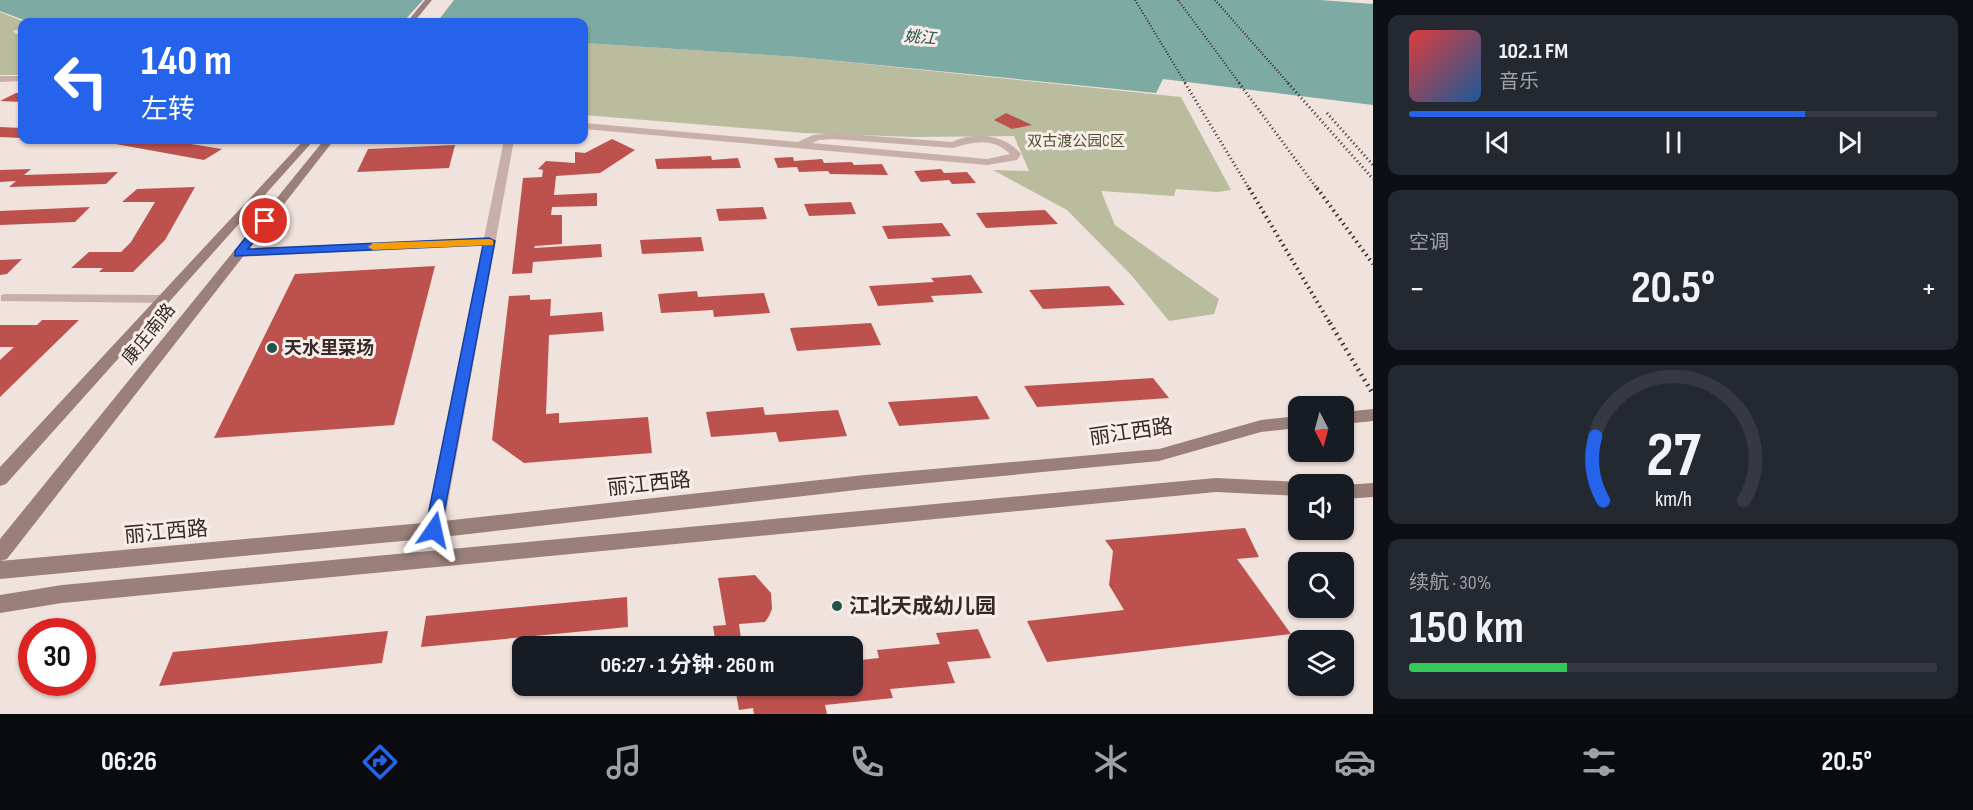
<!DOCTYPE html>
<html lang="zh">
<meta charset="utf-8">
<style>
:root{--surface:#171b24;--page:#242831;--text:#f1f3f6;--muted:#9ea1a6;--line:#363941;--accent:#2563eb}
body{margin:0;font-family:"Sofia Sans Condensed","Noto Sans SC",sans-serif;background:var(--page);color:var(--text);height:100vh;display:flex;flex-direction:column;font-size:22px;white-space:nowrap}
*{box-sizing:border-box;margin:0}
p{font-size:20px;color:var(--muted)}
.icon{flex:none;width:33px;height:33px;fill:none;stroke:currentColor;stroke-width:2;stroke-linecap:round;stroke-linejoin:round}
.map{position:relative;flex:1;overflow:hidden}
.sheet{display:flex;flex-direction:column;gap:15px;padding:15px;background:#0d0f14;width:600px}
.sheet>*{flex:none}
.top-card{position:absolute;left:18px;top:18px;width:570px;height:126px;border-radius:12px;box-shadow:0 2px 4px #0004;background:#2563eb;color:#fff;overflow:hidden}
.needle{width:39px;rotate:174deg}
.tools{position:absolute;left:1288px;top:396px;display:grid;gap:12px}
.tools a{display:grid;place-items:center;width:66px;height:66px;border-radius:12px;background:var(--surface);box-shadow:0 2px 4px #0004;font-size:30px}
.speed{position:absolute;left:18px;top:618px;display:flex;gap:12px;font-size:30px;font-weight:700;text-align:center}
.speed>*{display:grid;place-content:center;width:78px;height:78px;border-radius:50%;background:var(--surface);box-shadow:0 2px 4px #0004;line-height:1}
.speed .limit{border:9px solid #d22;background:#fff;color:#111}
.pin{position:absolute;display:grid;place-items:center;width:51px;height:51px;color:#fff;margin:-26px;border:3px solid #fff;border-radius:50%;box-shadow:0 2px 6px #0007}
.me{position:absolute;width:66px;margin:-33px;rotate:11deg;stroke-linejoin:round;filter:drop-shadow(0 0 4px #0008)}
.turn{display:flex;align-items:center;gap:21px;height:126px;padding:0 24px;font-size:27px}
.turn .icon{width:78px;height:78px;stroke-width:2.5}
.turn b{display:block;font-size:42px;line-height:51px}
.big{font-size:45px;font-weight:700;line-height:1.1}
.sheet .widget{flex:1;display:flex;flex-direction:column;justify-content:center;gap:9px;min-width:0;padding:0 21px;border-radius:12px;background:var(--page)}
.sheet .dial{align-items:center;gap:0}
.dial svg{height:156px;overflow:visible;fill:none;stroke:var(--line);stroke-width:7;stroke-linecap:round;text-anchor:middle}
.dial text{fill:var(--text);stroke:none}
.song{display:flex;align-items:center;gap:18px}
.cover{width:72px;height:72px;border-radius:9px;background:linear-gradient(135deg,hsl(0 70% 55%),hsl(210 70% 35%))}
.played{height:6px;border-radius:3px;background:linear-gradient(90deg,var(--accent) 75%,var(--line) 75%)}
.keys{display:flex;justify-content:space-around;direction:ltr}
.heat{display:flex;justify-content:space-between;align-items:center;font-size:33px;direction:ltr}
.charge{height:9px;border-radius:4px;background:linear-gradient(90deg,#34c759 30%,var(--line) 0)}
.trip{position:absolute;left:512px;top:636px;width:351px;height:60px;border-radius:12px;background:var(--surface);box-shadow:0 2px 4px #0004;font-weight:700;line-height:60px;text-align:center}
.tabs{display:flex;height:96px;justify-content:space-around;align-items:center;background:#090b0e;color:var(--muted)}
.tabs .icon{width:42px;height:42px}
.tabs .selected{color:var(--accent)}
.tabs b{font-size:27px;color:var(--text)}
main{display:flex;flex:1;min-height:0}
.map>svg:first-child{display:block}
.green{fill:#b9bd9d}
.water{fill:#7daaa3}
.pier{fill:#f0e2dc}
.building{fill:#bc514e}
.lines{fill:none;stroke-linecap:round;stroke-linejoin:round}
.minor{fill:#c7b0a9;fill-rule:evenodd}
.secondary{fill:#9a7f7a;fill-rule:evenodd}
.rail-far3{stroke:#342928;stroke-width:2;stroke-dasharray:1 2;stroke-linecap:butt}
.rail-far2{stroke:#342928;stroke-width:3;stroke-dasharray:1 3;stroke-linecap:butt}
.rail-far1{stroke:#342928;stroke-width:4;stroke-dasharray:1.5 4;stroke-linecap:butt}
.rail{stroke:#342928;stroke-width:4.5;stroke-dasharray:1.5 4.5;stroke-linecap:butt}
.route{fill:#2563eb;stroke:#184099;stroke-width:1.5}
.slow{fill:#f59e0b}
.poi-dot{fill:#21524b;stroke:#f8ede8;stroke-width:2}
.labels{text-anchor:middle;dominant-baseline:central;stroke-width:6;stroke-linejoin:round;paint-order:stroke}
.far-park-label{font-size:15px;fill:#4b512e;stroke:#f8ede8}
.far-water-label{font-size:16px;font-style:italic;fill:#21524b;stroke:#f8ede8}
.street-label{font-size:18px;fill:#342928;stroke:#f8ede8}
.poi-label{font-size:18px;font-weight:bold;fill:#342928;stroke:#f8ede8;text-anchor:start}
.near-street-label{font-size:21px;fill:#342928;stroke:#f8ede8}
.near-poi-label{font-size:21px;font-weight:bold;fill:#342928;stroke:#f8ede8;text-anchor:start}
</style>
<main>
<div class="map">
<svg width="1373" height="714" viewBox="0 0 1373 714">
<rect width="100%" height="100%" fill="#f0e2dc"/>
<path class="green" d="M0 12 25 22 22 28 13 31 16 34 22 33V75H0Z
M584 43 798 57 1181 97 1231 190 1218 192 1176 189 1174 196 1101 191 1115 225 1219 299 1214 314 1169 321 1132 276 1067 210 993 170 1029 171 1014 136 913 137 804 133 584 115Z"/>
<path class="water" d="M0 0H1320L1373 4V105L1163 79 1156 93 798 57 584 43V22H29L0 11Z"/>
<path class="pier" d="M423 0H454L437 22H403Z"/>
<path class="building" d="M16 93H22V102L0 101Z
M1006 113 1032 125 1012 129 994 120Z
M0 127 22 128V138L0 137Z
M612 139 635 150 600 173 556 176 554 195 597 193V206L552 207 551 215H562V244L535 246 534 248 601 244 602 257 533 262 532 273 512 274 523 178 542 177 543 170 538 169 546 161 575 163V152L585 153Z
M103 140H166L222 149 204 160 99 141Z
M455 145 449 168 357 172 368 149Z
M711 156 712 160 738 158 741 168 657 169 655 159Z
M793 157 794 161 822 159 824 163 852 162 854 165 882 164 888 175 830 174 828 171 799 172 797 167 778 168 774 158Z
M31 169 24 175 118 172 106 184 9 187 16 181 0 182V170Z
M941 169 944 173 967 172 976 183 952 184 949 180 921 182 914 171Z
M195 187 165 240 133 272H99L103 268H71L89 252H121L131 242 155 202H122L137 189Z
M851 202 856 214 809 216 804 204Z
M90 207 75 222 0 225V211Z
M763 207 767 219 719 221 716 209Z
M1045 210 1058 224 986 228 976 213Z
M942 223 951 236 888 239 882 226Z
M701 237 704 251 642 254 640 240Z
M22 259 7 274 0 275V260Z
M435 266 394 425 214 438 295 274Z
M971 275 983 293 931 296 934 302 878 306 869 286 934 282 931 278Z
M1109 286 1125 305 1043 309 1029 290Z
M697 291 698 297 764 293 770 313 714 317 713 310 661 313 658 294Z
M530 295V300L551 299 550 316 602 312 604 331 549 335 546 414 559 413V423L648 417 652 453 524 463 492 440 509 296Z
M42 320H79L0 397V360L14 347H0V325H37Z
M871 323 881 345 797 351 790 328Z
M1153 378 1169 398 1037 407 1024 386Z
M977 396 990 419 899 426 888 402Z
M763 407 765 415 838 410 847 436 779 442 776 432 711 437 706 412Z
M1245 528 1259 557 1237 559 1291 634 1047 662 1027 621 1124 610 1109 585 1113 551 1105 540Z
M755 575 771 593 772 609 769 616 765 622 739 624 742 646H716L713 626 726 625 718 578Z
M627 597 628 627 421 647 426 616Z
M978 629 991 658 947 662 955 683 890 689 893 698 825 705 827 714H754L753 708 739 710 736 693 722 694 721 686H852V661L879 658 877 650 940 644 936 633Z
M388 631 382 663 159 686 173 652Z"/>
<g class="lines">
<path class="minor" d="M0 76H22V81L0 82Z
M584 123 798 142 813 135 834 133 952 142C974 131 1005 134 1021 154L1017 160 987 165 584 129ZM834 139 953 148C973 142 993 137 1010 154L987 159 812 143 819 140Z
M504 140H514L443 530 441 536 434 538 427 536 425 530 483 245 239 257 233 253 239 249 484 238Z
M6 294 164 295 171 299 164 303 1 301V295Z"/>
<path class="secondary" d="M425 0H432L414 22H407Z
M304 140H314L6 484 0 486V467Z
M324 140H334L7 559 0 561V539Z
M1373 409V421L1344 424V412Z
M1299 416V428L1261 432 1159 461 865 489 434 538 0 579V561L434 522 865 475 1159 449 1261 420Z
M1216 478 1299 482 1306 484H1299V496L1216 492 62 603 0 613V595L62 585Z
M1373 483V497L1344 499V485Z"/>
<path class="rail-far3" d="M1135 0 1186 84
M1178 0 1240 84
M1215 0 1289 84"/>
<path class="rail-far2" d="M1185 83 1250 190
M1239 83 1318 190
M1288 83 1373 179
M1327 113 1373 165"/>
<path class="rail-far1" d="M1249 188 1331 325
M1317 188 1373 264"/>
<path class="rail" d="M1330 323 1373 394"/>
</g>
<path class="route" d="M261 218 270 221 248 249 489 238 495 241 440 535H428L425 530 483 245 235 256V251Z"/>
<path class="slow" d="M489 239 493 240V245L373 250 368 247 373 243Z"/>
<g class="poi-dot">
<circle cx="272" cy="348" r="6"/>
<circle cx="837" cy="606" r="6"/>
</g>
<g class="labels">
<g class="far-park-label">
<text x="1076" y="141">双古渡公园C区</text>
</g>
<g class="far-water-label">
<text transform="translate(920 38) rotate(5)">姚江</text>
</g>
<g class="street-label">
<text transform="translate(149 334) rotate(-51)">康庄南路</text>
</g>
<g class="poi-label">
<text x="284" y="348">天水里菜场</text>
</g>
<g class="near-street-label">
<text transform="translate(1131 432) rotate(-8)">丽江西路</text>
<text transform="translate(649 484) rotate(-6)">丽江西路</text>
<text transform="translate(166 532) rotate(-5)">丽江西路</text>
</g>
<g class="near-poi-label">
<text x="849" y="606">江北天成幼儿园</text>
</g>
</g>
</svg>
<div class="tools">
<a><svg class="needle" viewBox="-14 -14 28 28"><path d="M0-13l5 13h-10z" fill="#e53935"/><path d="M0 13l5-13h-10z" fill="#9ea1a6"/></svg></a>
<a><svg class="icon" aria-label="sound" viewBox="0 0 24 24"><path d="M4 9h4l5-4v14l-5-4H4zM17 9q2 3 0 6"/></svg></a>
<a><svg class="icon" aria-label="search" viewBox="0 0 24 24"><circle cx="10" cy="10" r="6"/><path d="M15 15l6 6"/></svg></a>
<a><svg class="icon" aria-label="layers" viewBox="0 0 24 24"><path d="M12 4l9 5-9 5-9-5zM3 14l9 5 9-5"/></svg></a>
</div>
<div class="speed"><div class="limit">30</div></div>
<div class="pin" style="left:265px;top:221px;background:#d93025"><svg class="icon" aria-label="arrive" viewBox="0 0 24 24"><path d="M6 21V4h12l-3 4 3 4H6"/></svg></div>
<svg class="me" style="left:434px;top:530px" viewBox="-20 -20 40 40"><path d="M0-17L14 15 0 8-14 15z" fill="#2563eb" stroke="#fff" stroke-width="4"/></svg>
<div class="trip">06:27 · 1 分钟 · 260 m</div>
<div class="top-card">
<div class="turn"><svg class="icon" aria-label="left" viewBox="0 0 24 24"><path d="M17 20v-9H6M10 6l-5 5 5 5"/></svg><div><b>140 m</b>左转</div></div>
</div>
</div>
<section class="sheet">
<div class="widget">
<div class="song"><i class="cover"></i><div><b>102.1 FM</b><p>音乐</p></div></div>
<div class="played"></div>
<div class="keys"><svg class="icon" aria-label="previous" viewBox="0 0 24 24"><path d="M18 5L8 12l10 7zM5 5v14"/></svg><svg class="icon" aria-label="pause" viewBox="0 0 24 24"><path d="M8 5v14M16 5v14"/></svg><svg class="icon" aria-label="next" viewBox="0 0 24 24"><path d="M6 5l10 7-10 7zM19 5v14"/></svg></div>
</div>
<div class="widget"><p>空调</p>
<div class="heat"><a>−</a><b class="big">20.5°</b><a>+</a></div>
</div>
<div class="widget dial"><svg viewBox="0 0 100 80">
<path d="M14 69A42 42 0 1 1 86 69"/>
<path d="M14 69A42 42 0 0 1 10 36" stroke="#2563eb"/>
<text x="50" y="56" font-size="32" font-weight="700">27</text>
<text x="50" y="72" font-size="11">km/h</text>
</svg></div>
<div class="widget"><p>续航 · 30%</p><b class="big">150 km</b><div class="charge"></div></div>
</section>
</main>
<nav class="tabs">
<b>06:26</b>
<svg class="icon selected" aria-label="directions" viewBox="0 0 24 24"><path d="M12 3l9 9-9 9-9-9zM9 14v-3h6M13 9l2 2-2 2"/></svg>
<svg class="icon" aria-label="music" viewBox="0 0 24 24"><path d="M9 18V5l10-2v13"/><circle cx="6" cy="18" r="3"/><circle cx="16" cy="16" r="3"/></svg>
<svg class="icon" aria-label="phone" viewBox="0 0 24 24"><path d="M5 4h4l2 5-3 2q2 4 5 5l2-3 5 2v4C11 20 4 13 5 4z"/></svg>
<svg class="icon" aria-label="climate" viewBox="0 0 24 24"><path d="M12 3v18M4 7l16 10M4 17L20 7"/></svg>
<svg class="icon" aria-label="car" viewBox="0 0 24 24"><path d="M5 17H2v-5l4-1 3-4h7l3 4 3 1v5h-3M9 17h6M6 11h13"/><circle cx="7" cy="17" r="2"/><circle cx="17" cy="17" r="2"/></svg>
<svg class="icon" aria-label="filters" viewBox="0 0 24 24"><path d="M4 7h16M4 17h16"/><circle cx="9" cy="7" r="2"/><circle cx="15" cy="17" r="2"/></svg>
<b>20.5°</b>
</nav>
